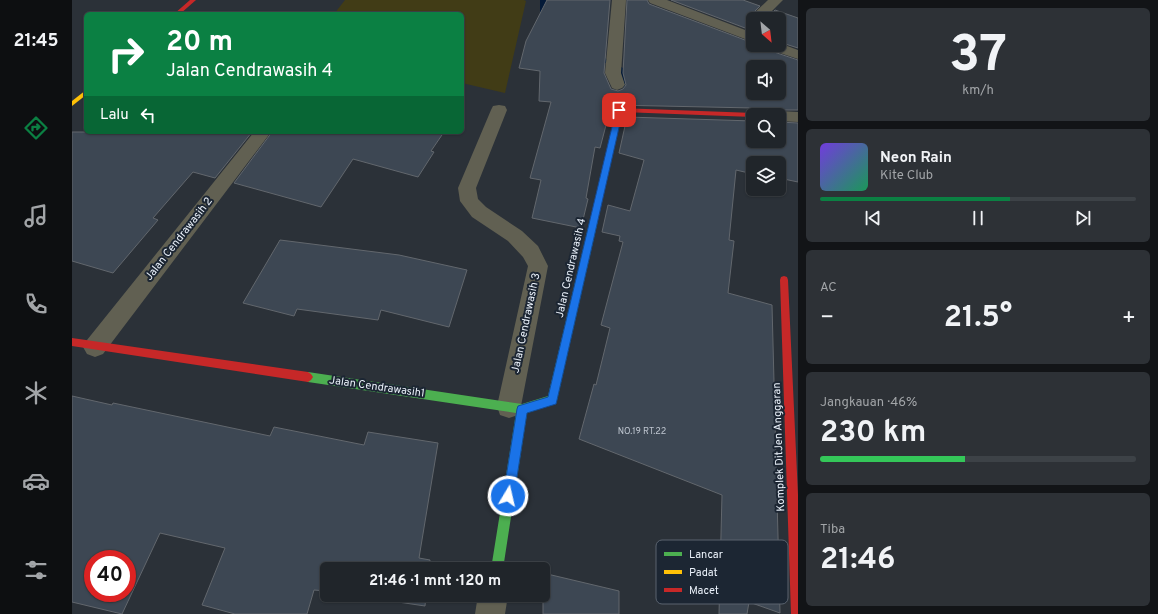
<!DOCTYPE html>
<html lang="id">
<meta charset="utf-8">
<style>
:root{--surface:#20252a;--page:#2d3136;--text:#f1f3f6;--muted:#a2a5a8;--line:#3d4247;--accent:#0b8043}
body{margin:0;font-family:Overpass,sans-serif;background:var(--page);color:var(--text);height:100vh;display:flex;flex-direction:column;font-size:15px;white-space:nowrap}
*{box-sizing:border-box;margin:0}
p{font-size:13px;color:var(--muted)}
.icon{flex:none;width:22px;height:22px;fill:none;stroke:currentColor;stroke-width:2;stroke-linecap:round;stroke-linejoin:round}
.map{position:relative;flex:1;overflow:hidden}
.side{display:flex;flex-direction:column;gap:8px;padding:8px;background:#121417;width:360px}
.side>*{flex:none}
.guide{position:absolute;left:12px;top:12px;width:380px;height:122px;border-radius:6px;box-shadow:0 1px 3px #0004,0 0 0 1px var(--line);background:#0b8043;color:#fff;overflow:hidden}
.needle{width:26px;rotate:152deg}
.buttons{position:absolute;left:674px;top:12px;display:grid;gap:8px}
.buttons a{display:grid;place-items:center;width:40px;height:40px;border-radius:6px;background:var(--surface);box-shadow:0 1px 3px #0004,0 0 0 1px var(--line);font-size:20px}
.speed{position:absolute;left:12px;top:550px;display:flex;gap:8px;font-size:20px;font-weight:700;text-align:center}
.speed>*{display:grid;place-content:center;width:52px;height:52px;border-radius:50%;background:var(--surface);box-shadow:0 1px 3px #0004,0 0 0 1px var(--line);line-height:1}
.speed .limit{border:6px solid #d22;background:#fff;color:#111}
.pin{position:absolute;display:grid;place-items:center;width:34px;height:34px;color:#fff;margin:-17px;border-radius:8px;box-shadow:0 2px 6px #0006}
.me{position:absolute;width:44px;margin:-22px;rotate:9deg;stroke-linejoin:round;filter:drop-shadow(0 0 3px #0008)}
.turn{display:flex;align-items:center;gap:14px;height:84px;padding:0 16px;font-size:18px}
.turn .icon{width:52px;height:52px;stroke-width:2.5}
.turn b{display:block;font-size:28px;line-height:34px}
.then{display:flex;align-items:center;height:38px;padding:0 16px;background:#0003;gap:8px;font-size:15px}
.big{font-size:30px;font-weight:700;line-height:1.1}
.side .card{flex:1;display:flex;flex-direction:column;justify-content:center;gap:6px;min-width:0;padding:0 14px;border-radius:6px;background:var(--page)}
.side .dial{align-items:center;gap:0}
.dial b{font-size:52px;line-height:1}
.song{display:flex;align-items:center;gap:12px}
.cover{width:48px;height:48px;border-radius:6px;background:linear-gradient(135deg,hsl(260 70% 55%),hsl(150 70% 35%))}
.played{height:4px;border-radius:2px;background:linear-gradient(90deg,var(--accent) 60%,var(--line) 60%)}
.keys{display:flex;justify-content:space-around;direction:ltr}
.heat{display:flex;justify-content:space-between;align-items:center;font-size:22px;direction:ltr}
.charge{height:6px;border-radius:3px;background:linear-gradient(90deg,#34c759 46%,var(--line) 0)}
.trip{position:absolute;left:248px;top:562px;width:230px;height:40px;border-radius:6px;background:var(--surface);box-shadow:0 1px 3px #0004,0 0 0 1px var(--line);font-weight:700;line-height:40px;text-align:center}
main{display:flex;flex:1;min-height:0}
.menu{display:flex;flex-direction:column;width:72px;justify-content:space-around;align-items:center;background:#0d0f11;color:var(--muted)}
.menu .icon{width:28px;height:28px}
.menu .selected{color:var(--accent)}
.menu b{font-size:18px;color:var(--text)}
.map>svg:first-child{display:block}
.green{fill:#413c16}
.lines{fill:none;stroke-linecap:round;stroke-linejoin:round}
.stream{fill:#041a38;fill-rule:evenodd}
.building{fill:#3d4753;stroke:#62676d;fill-rule:evenodd}
.street{fill:#616052;fill-rule:evenodd}
.fast{fill:#4caf50;fill-rule:evenodd}
.slow{fill:#ffc107;fill-rule:evenodd}
.jam{fill:#c62828;fill-rule:evenodd}
.route{fill:#1a73e8;stroke:#114b97}
.labels{text-anchor:middle;dominant-baseline:central;stroke-width:4;stroke-linejoin:round;paint-order:stroke}
.number-label{font-size:9px;fill:#bfc6d0}
.street-label{font-size:11px;fill:#eaf1fa;stroke:#1c2633}
.key{fill:#1c2633;stroke:#5a636f;stroke-width:1}
.key-label{font-size:11px;fill:#eaf1fa}
</style>
<main>
<nav class="menu">
<b>21:45</b>
<svg class="icon selected" aria-label="directions" viewBox="0 0 24 24"><path d="M12 3l9 9-9 9-9-9zM9 14v-3h6M13 9l2 2-2 2"/></svg>
<svg class="icon" aria-label="music" viewBox="0 0 24 24"><path d="M9 18V5l10-2v13"/><circle cx="6" cy="18" r="3"/><circle cx="16" cy="16" r="3"/></svg>
<svg class="icon" aria-label="phone" viewBox="0 0 24 24"><path d="M5 4h4l2 5-3 2q2 4 5 5l2-3 5 2v4C11 20 4 13 5 4z"/></svg>
<svg class="icon" aria-label="climate" viewBox="0 0 24 24"><path d="M12 3v18M4 7l16 10M4 17L20 7"/></svg>
<svg class="icon" aria-label="car" viewBox="0 0 24 24"><path d="M5 17H2v-5l4-1 3-4h7l3 4 3 1v5h-3M9 17h6M6 11h13"/><circle cx="7" cy="17" r="2"/><circle cx="17" cy="17" r="2"/></svg>
<svg class="icon" aria-label="filters" viewBox="0 0 24 24"><path d="M4 7h16M4 17h16"/><circle cx="9" cy="7" r="2"/><circle cx="15" cy="17" r="2"/></svg>
</nav>
<div class="map">
<svg width="726" height="614" viewBox="0 0 726 614">
<rect width="100%" height="100%" fill="#2b3138"/>
<path class="green" d="M273 0H452L454 1 433 93 390 83V14H262Z"/>
<g class="lines">
<path class="stream" d="M468 0H474V20L471 22 468 20Z
M520 53H524L551 68 560 88 559 90H556L552 88 546 70 520 55Z"/>
</g>
<path class="building" d="M475 0H538L532 73 539 89 546 91 551 89 554 85 551 73 555 0H575L577 4 681 43V45H690L693 49 726 60V110H707L701 111 698 115H691L688 110 682 108 541 105 538 110 528 148 523 147 514 198 516 199 509 228 460 218 469 180 458 178 479 102 467 101 468 71 447 68 454 41ZM681 67H707V93H681Z
M599 0H671L688 6 676 18 678 23 681 24V31Z
M703 10 726 18V48L707 42V19H694Z
M555 117 681 121V141H707V122L726 123V182L707 178V163H681V174L664 170 657 240 662 241 656 293 700 305 708 613 677 602 675 614H647L650 495 507 439 522 384 524 385 538 328 529 325 551 242 547 241 548 236 530 232 536 205 558 211 572 160 547 153Z
M0 132H180L143 178 121 172 81 218 86 220 41 273 0 261Z
M200 132H372L359 151 362 152 346 177 281 159 249 207 162 183Z
M208 240 327 255 395 270 377 327 309 310 306 320 225 309 222 316 171 303Z
M0 396 40 405 41 403 198 436 202 427 292 445 296 432 366 443 347 558 358 560 357 569H255V591L242 590 235 614H163L130 605 153 548 88 533 50 614 0 602ZM21 559H55V593H21Z
M471 573 547 591V614H471Z
M279 595H354L353 606Z"/>
<g class="lines">
<path class="street" d="M540 0H554L549 73 553 85 550 88 545 90 540 88 533 73Z
M576 0H595L681 33V42L578 3Z
M696 0H711L692 19H681V22H679L677 19 679 16Z
M707 43 726 50V59L693 48 691 45H707Z
M427 105 433 106 435 110 404 188 406 199 414 207 450 231 466 246 476 266 449 406 446 415 437 418 428 415 425 406 456 266 451 257 436 241 400 217 388 201 386 188 419 110 421 106Z
M707 111 726 112V122L707 121V115H699L701 112Z
M182 132H199L31 354 23 357 15 354 11 347 15 340Z
M406 595H436L433 614H403Z"/>
<path class="fast" d="M522 217 526 220 485 400 484 403 455 413 431 569H419L444 413 236 382 233 380 231 377 233 374 236 372 450 404 476 396 518 220Z"/>
<path class="slow" d="M14 90V95L0 106V101Z"/>
<path class="jam" d="M118 0H124L108 14H102Z
M547 108 682 113 685 115H681V117L550 112 526 220 522 223 518 220 544 110Z
M712 276 715 277 716 280 726 495V614H719L708 280 709 277Z
M0 338 236 372 239 374 241 377 239 380 236 382 0 346Z"/>
</g>
<path class="route" d="M547 108 551 110 485 400 484 404 455 413 442 496 441 500 436 502 432 500 431 496 445 409 446 406 476 397 544 110Z"/>
<g class="labels">
<g class="number-label">
<text x="570" y="431">NO.19 RT.22</text>
</g>
<g class="street-label">
<text transform="translate(107 239) rotate(-52)">Jalan Cendrawasih 2</text>
<text transform="translate(499 268) rotate(-77)">Jalan Cendrawasih 4</text>
<text transform="translate(454 323) rotate(-78)">Jalan Cendrawasih 3</text>
<text transform="translate(305 387) rotate(8)">Jalan Cendrawasih1</text>
<text transform="translate(707 447) rotate(-92)">Komplek DitJen Anggaran</text>
</g>
</g>
<rect x="584" y="540" width="132" height="64" rx="6" class="key"/>
<rect x="592" y="552" width="18" height="4" fill="#4caf50"/>
<rect x="592" y="570" width="18" height="4" fill="#ffc107"/>
<rect x="592" y="588" width="18" height="4" fill="#c62828"/>
<g class="key-label">
<text x="617" y="558">Lancar</text>
<text x="617" y="576">Padat</text>
<text x="617" y="594">Macet</text>
</g>
</svg>
<div class="buttons">
<a><svg class="needle" viewBox="-14 -14 28 28"><path d="M0-13l5 13h-10z" fill="#e53935"/><path d="M0 13l5-13h-10z" fill="#a2a5a8"/></svg></a>
<a><svg class="icon" aria-label="sound" viewBox="0 0 24 24"><path d="M4 9h4l5-4v14l-5-4H4zM17 9q2 3 0 6"/></svg></a>
<a><svg class="icon" aria-label="search" viewBox="0 0 24 24"><circle cx="10" cy="10" r="6"/><path d="M15 15l6 6"/></svg></a>
<a><svg class="icon" aria-label="layers" viewBox="0 0 24 24"><path d="M12 4l9 5-9 5-9-5zM3 14l9 5 9-5"/></svg></a>
</div>
<div class="speed"><div class="limit">40</div></div>
<div class="pin" style="left:547px;top:110px;background:#d93025"><svg class="icon" aria-label="arrive" viewBox="0 0 24 24"><path d="M6 21V4h12l-3 4 3 4H6"/></svg></div>
<svg class="me" style="left:436px;top:496px" viewBox="-20 -20 40 40"><circle r="17" fill="#1a73e8" stroke="#fff" stroke-width="3"/><path d="M0-11L8 9 0 5-8 9z" fill="#fff"/></svg>
<div class="trip">21:46 · 1 mnt · 120 m</div>
<div class="guide">
<div class="turn"><svg class="icon" aria-label="right" viewBox="0 0 24 24"><path d="M7 20v-9h11M14 6l5 5-5 5"/></svg><div><b>20 m</b>Jalan Cendrawasih 4</div></div>
<div class="then">Lalu<svg class="icon" aria-label="left" viewBox="0 0 24 24"><path d="M17 20v-9H6M10 6l-5 5 5 5"/></svg></div>
</div>
</div>
<section class="side">
<div class="card dial"><b>37</b><p>km/h</p></div>
<div class="card">
<div class="song"><i class="cover"></i><div><b>Neon Rain</b><p>Kite Club</p></div></div>
<div class="played"></div>
<div class="keys"><svg class="icon" aria-label="previous" viewBox="0 0 24 24"><path d="M18 5L8 12l10 7zM5 5v14"/></svg><svg class="icon" aria-label="pause" viewBox="0 0 24 24"><path d="M8 5v14M16 5v14"/></svg><svg class="icon" aria-label="next" viewBox="0 0 24 24"><path d="M6 5l10 7-10 7zM19 5v14"/></svg></div>
</div>
<div class="card"><p>AC</p>
<div class="heat"><a>−</a><b class="big">21.5°</b><a>+</a></div>
</div>
<div class="card"><p>Jangkauan · 46%</p><b class="big">230 km</b><div class="charge"></div></div>
<div class="card"><p>Tiba</p><b class="big">21:46</b></div>
</section>
</main>
